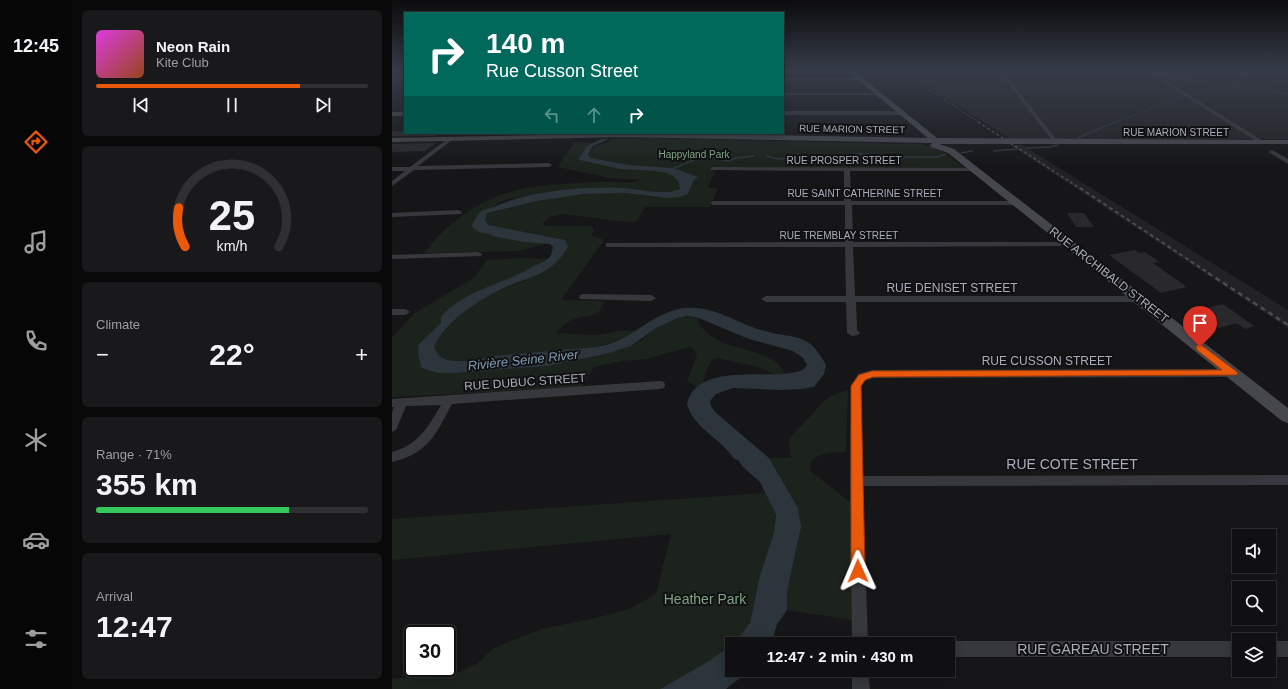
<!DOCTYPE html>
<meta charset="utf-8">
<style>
:root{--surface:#101012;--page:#19191b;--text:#f1f3f6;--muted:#9c9d9f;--line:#303032;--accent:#ea580c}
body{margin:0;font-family:Helvetica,sans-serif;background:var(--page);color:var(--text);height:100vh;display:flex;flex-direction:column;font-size:15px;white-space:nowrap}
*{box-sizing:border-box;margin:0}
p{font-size:13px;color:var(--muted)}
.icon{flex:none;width:22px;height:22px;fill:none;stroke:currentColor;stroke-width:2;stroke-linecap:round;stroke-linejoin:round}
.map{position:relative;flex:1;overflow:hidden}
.sheet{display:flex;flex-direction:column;gap:10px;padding:10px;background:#09090a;width:320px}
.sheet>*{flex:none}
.top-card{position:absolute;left:12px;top:12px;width:380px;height:122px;border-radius:0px;box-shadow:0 2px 10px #0003,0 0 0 1px var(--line);background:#00695c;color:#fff;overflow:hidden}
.fabs{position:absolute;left:840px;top:529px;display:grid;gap:8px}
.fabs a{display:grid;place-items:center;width:44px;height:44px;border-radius:0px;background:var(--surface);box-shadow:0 2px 10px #0003,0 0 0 1px var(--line);font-size:20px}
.speed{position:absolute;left:12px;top:625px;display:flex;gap:8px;font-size:20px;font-weight:700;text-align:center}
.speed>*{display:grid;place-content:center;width:52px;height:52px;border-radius:50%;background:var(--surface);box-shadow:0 2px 10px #0003,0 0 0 1px var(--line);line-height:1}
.speed .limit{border:2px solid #111;border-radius:6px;background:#fff;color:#111}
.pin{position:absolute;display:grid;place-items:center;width:34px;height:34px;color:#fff;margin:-41px -17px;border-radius:50% 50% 50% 0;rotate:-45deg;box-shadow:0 0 4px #0007}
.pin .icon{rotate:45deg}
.me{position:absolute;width:44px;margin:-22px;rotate:359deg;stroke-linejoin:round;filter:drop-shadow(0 0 3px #0008)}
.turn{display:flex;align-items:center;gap:14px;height:84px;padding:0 16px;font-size:18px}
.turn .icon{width:52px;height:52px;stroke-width:2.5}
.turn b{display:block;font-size:28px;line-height:34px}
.lanes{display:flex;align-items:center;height:38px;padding:0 16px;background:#0003;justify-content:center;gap:20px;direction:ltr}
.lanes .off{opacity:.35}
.big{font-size:30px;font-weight:800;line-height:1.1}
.sheet .tile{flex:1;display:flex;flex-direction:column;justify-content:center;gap:6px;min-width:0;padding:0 14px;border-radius:6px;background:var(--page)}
.sheet .dial{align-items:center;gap:0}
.dial svg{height:104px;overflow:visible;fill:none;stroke:var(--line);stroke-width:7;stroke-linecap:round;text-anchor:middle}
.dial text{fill:var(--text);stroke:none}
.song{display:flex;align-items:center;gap:12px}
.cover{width:48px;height:48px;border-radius:6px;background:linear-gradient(135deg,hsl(300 70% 55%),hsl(20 70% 35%))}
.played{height:4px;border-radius:2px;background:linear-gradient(90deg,var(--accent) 75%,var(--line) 75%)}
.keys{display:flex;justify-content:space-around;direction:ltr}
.heat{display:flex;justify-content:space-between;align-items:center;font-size:22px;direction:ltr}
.charge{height:6px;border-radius:3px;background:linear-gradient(90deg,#34c759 71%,var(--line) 0)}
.trip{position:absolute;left:333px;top:637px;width:230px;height:40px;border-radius:0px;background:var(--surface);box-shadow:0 2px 10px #0003,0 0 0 1px var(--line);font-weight:800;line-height:40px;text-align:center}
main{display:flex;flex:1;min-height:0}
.dock{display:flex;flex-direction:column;width:72px;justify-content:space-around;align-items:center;background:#060607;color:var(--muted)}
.dock .icon{width:28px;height:28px}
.dock .active{color:var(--accent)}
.dock b{font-size:18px;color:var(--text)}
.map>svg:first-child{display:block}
.built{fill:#222225}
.green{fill:#1c231d}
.water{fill:#2c353c}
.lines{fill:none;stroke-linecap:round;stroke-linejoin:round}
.stream-far1{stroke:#2c353c;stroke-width:1}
.stream{stroke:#2c353c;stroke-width:1.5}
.building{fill:#29292c}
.minor{fill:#37383d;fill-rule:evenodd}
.tertiary{fill:#37383d;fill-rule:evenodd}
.secondary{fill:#45474d;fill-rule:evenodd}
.rail-far3{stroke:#4a4c52;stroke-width:1;stroke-dasharray:2.5 2;stroke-linecap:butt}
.rail-far2{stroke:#4a4c52;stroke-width:1.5;stroke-dasharray:3 2.5;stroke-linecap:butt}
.rail-far1{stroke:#4a4c52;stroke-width:2;stroke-dasharray:4 3;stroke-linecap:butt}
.rail{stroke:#4a4c52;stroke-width:2.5;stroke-dasharray:5 4;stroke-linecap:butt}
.route{fill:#ea580c;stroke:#983908}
.labels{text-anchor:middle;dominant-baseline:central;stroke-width:4;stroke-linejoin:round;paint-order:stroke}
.far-street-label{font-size:10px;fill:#a8adb8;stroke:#111113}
.far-park-label{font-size:10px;fill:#7fa381;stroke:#111113}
.street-label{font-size:12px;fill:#a8adb8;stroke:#111113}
.water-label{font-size:13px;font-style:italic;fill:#7f9bb3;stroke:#111113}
.near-street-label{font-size:14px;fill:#a8adb8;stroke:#111113}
.near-park-label{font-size:14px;fill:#7fa381;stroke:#111113}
</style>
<main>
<nav class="dock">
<b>12:45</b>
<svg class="icon active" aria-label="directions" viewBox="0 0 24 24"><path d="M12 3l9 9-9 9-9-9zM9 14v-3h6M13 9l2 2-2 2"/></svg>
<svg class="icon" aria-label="music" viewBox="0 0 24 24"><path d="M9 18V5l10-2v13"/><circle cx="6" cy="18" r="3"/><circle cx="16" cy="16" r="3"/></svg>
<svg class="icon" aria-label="phone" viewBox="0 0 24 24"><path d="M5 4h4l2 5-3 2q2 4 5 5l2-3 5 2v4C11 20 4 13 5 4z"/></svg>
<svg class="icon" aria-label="climate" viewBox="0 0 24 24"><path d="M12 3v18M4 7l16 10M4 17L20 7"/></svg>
<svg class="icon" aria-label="car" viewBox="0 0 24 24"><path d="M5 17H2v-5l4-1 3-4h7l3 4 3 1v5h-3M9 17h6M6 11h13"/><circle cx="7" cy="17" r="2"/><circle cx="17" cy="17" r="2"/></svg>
<svg class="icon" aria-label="filters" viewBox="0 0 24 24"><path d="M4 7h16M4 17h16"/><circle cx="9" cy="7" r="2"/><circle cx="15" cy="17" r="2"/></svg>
</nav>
<section class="sheet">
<div class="tile">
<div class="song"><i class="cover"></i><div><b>Neon Rain</b><p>Kite Club</p></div></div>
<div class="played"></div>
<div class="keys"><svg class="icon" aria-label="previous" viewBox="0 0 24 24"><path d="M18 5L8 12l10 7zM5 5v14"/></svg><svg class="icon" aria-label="pause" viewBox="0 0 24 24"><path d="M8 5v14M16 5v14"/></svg><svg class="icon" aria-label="next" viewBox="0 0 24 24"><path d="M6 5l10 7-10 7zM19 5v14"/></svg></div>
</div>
<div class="tile dial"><svg viewBox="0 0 100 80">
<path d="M14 69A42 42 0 1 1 86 69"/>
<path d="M14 69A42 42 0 0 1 9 39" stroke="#ea580c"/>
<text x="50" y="56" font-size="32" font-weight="700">25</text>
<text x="50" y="72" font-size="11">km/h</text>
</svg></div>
<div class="tile"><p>Climate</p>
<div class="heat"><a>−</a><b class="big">22°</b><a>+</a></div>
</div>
<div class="tile"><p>Range · 71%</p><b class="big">355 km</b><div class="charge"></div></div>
<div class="tile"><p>Arrival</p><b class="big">12:47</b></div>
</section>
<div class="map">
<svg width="896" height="689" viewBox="0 0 896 689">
<rect width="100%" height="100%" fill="#161618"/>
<path class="built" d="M510 70H896V139H619Z
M618 145H630L896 310V328Z"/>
<path class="green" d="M222 137 528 144C547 147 558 157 573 168H320L319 171H323L316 188H326L318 207H253L244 222 224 221 171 214 158 217 150 224 155 226H197L202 228 200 236 212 240 169 300 212 301C206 320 197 314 182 319 175 321 169 327 164 333 177 333 190 335 202 335 216 335 229 328 243 331L236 337 201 348 112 355 69 361H57L47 356 42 347C52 323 85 300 108 290 123 283 142 279 156 269 165 263 170 255 176 247L173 240 97 225 93 221 95 213 145 201 192 194 233 193 266 198 297 192 302 180 306 177 282 168 237 166 203 161 193 155 204 146 219 141 218 139Z
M183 142 199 143 196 145 188 158V160L228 169 262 171 275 173 281 176 286 181V184L288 189C272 196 248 189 231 188 200 186 170 191 139 196 130 197 118 198 109 202 100 207 89 214 82 221 87 230 87 234 98 234L100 236 132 242 156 243 126 251 32 253C55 223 88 198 126 190 151 184 177 184 202 182 215 181 238 185 248 180L218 178 166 167 171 158Z
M128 258 156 259C147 264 138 270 128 274 100 286 72 294 49 317V323L27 344V362L46 373H63L156 366 232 349 249 341 264 328 279 321 291 317 307 318 306 323C326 351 356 345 381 360 385 362 389 367 392 371L391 374 385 375 366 367 325 358 320 360C315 368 312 375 311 385L304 387 295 380 300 369 305 353 298 347 254 359 230 361 202 367 189 387 0 397V337L23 313 82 278 94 261 98 260Z
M456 390 454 452C440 452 429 452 419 461L418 471 458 502 460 620 395 610C395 604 394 597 395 591 399 563 412 537 406 508L377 458H399L397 443 399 437 432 401 439 396Z
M373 493 384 515 382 532 367 579 358 623 339 647 317 661 268 689H0V679L68 672 86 663 102 648 149 629 204 618 237 609 264 594 279 534 0 560V519Z"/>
<path class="water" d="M210 139H217L201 146 196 154 198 158 236 165 282 168 306 177 302 180 296 194 287 197 274 198 233 193 192 194 145 201 95 213 93 221 97 225 173 240 176 247C171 255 165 263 156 269 143 278 127 281 114 287 89 298 52 322 42 347L47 356C52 359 58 361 64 361 80 362 96 356 112 355 131 353 150 352 169 350 187 348 203 349 220 343 245 334 265 311 293 308 323 305 345 324 373 331 405 340 416 331 434 365L432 374 422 387 410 389 388 390 341 388 324 394 318 401 319 406 323 412 377 458 406 508 409 527 395 591V610L385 624 382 635 377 644H341L358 623 367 579 382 532 384 515 368 482 351 467 346 460 342 459C330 439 301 428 295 404 304 364 369 378 399 373 405 372 412 371 415 365L411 358 401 351 357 339 307 318 296 316 286 318 264 328 239 346 217 353 156 366 63 373H46L30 368C27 362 25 350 27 344L49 323V317C73 290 109 285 138 268 144 265 152 262 157 258 160 255 160 250 161 247L158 244 132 242 100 236 98 234C92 234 84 232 80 226 81 222 86 214 90 211 94 208 100 208 104 206 137 191 194 186 231 188 248 189 272 196 288 189L286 181 281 176 275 173 262 171 228 169 188 160 187 158 196 145Z
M340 645V670H358L334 689H268L317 661Z"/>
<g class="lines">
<path class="stream-far1" d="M837 84 872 70
M799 96 828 86
M721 123 792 97"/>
<path class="stream" d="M686 138 723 122
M635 148 658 147 666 145
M602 151 625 149
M569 153 580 151
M375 156 386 159 398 158 399 155C418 153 435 162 454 160L457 155C475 152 493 155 510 159L512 157H545L554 154
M282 168 312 156 337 161 344 158 362 156"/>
</g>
<path class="building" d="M421 125H436V132H421Z
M0 131H13V133H47L44 136H0Z
M0 143V144L44 143 33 151 0 152Z
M675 213H692L702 227H684Z
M743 250 748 253 753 252 767 262 761 263 795 287 769 293 717 255Z
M831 304 862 326 853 329 844 323 827 328 803 311Z"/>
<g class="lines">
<path class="minor" d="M0 77H13V79H0Z
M611 77H615L666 141V143H662Z
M391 78H467L469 79 467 80H391Z
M773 80 871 141 872 142 867 143 771 82Z
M391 93H487L489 94 487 95H391Z
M391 111H511L514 113 511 115H391Z
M58 137 61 139 60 140 26 166 157 163 160 165 157 167 22 170 0 186V181L13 171H0V167H18Z
M880 150 896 159V164L878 153 877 152Z
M321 167 583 168 586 170 585 171H458L459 201H625L628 203 625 205H460L461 242H677L681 244 677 246 461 247 463 296H747L752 299 747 302H464L465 330 468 333 466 335 460 336 455 333 454 302H374L369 299 374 296H454L453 247H214V243H217L453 242V205H321L318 203 321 201H452V171L319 170V168Z
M66 210 70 212 69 214 0 217V213Z
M86 252 90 254 89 256 0 259V255Z
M191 294 259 295 264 298 259 301 188 299 187 297 188 295Z
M0 309H13L18 312 13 315H0Z
M841 369 845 370 846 373 845 376 841 377 481 378 474 380 469 386 470 476 896 475V485L471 486 476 644H460L458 481 459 386 466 374 481 370Z
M268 381 272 382 273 385 272 388 268 389 60 404C43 435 37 453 0 462V452C25 446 37 426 49 405L14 406 4 430 0 432V413L2 407H0V399Z
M556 641H847V657H556V644H550Z
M877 641H896V657H877Z
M460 670H476L478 689H460Z"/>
<path class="tertiary" d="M13 72V76L0 83V79Z"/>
<path class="secondary" d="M454 70H461L545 138 896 140V144H547L562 149 896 408V423L890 421 556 153 539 147 538 145 540 143 231 137 0 142V138L249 133 536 138Z
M0 112H13V116H0Z"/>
<path class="rail-far3" d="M507 70 588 123
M728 70 896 94"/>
<path class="rail-far2" d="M586 122 689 189"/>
<path class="rail-far1" d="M688 188 818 274"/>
<path class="rail" d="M816 273 896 325"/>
</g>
<linearGradient id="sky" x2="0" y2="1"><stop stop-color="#0c0c0d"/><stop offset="0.42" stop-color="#363c48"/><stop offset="1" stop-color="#363c48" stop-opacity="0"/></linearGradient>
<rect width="896" height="167" fill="url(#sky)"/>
<path class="route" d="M808 344 844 371 846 373 844 375 481 377 473 380 469 386 473 571 471 575 466 577 461 575 459 571V386L467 375 480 371 830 370 805 350 804 347 805 345Z"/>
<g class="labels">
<g class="far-street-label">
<text transform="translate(460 129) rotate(1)">RUE MARION STREET</text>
<text x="784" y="132">RUE MARION STREET</text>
<text x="452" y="160">RUE PROSPER STREET</text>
<text x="473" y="193">RUE SAINT CATHERINE STREET</text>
<text x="447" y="235">RUE TREMBLAY STREET</text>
</g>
<g class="far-park-label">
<text x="302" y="154">Happyland Park</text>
</g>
<g class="street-label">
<text transform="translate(717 275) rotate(38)">RUE ARCHIBALD STREET</text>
<text x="560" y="288">RUE DENISET STREET</text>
<text x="655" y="361">RUE CUSSON STREET</text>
<text transform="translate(133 382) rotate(-4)">RUE DUBUC STREET</text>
</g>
<g class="water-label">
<text transform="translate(131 360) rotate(-6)">Rivière Seine River</text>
</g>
<g class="near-street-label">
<text x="680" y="464">RUE COTE STREET</text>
<text x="701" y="649">RUE GAREAU STREET</text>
</g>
<g class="near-park-label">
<text x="313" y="599">Heather Park</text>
</g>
</g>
</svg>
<div class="fabs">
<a><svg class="icon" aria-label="sound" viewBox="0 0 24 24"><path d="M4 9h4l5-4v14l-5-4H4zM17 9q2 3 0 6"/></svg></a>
<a><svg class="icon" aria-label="search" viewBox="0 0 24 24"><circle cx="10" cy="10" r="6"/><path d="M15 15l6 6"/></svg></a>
<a><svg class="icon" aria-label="layers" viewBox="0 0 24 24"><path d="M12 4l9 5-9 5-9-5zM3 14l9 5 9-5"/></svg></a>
</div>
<div class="speed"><div class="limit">30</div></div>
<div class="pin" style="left:808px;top:347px;background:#d93025"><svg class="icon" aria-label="arrive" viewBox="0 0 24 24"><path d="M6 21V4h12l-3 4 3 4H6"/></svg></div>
<svg class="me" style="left:466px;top:571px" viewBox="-20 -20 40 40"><path d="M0-17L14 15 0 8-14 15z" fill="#ea580c" stroke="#fff" stroke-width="4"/></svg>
<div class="trip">12:47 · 2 min · 430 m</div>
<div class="top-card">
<div class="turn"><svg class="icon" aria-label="right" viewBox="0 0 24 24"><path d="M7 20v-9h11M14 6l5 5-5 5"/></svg><div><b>140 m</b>Rue Cusson Street</div></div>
<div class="lanes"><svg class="icon off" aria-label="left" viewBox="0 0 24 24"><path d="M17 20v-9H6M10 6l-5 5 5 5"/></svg><svg class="icon off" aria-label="ahead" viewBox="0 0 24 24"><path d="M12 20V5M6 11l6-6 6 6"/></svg><svg class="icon" aria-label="right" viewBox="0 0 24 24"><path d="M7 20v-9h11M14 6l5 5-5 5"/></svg></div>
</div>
</div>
</main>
